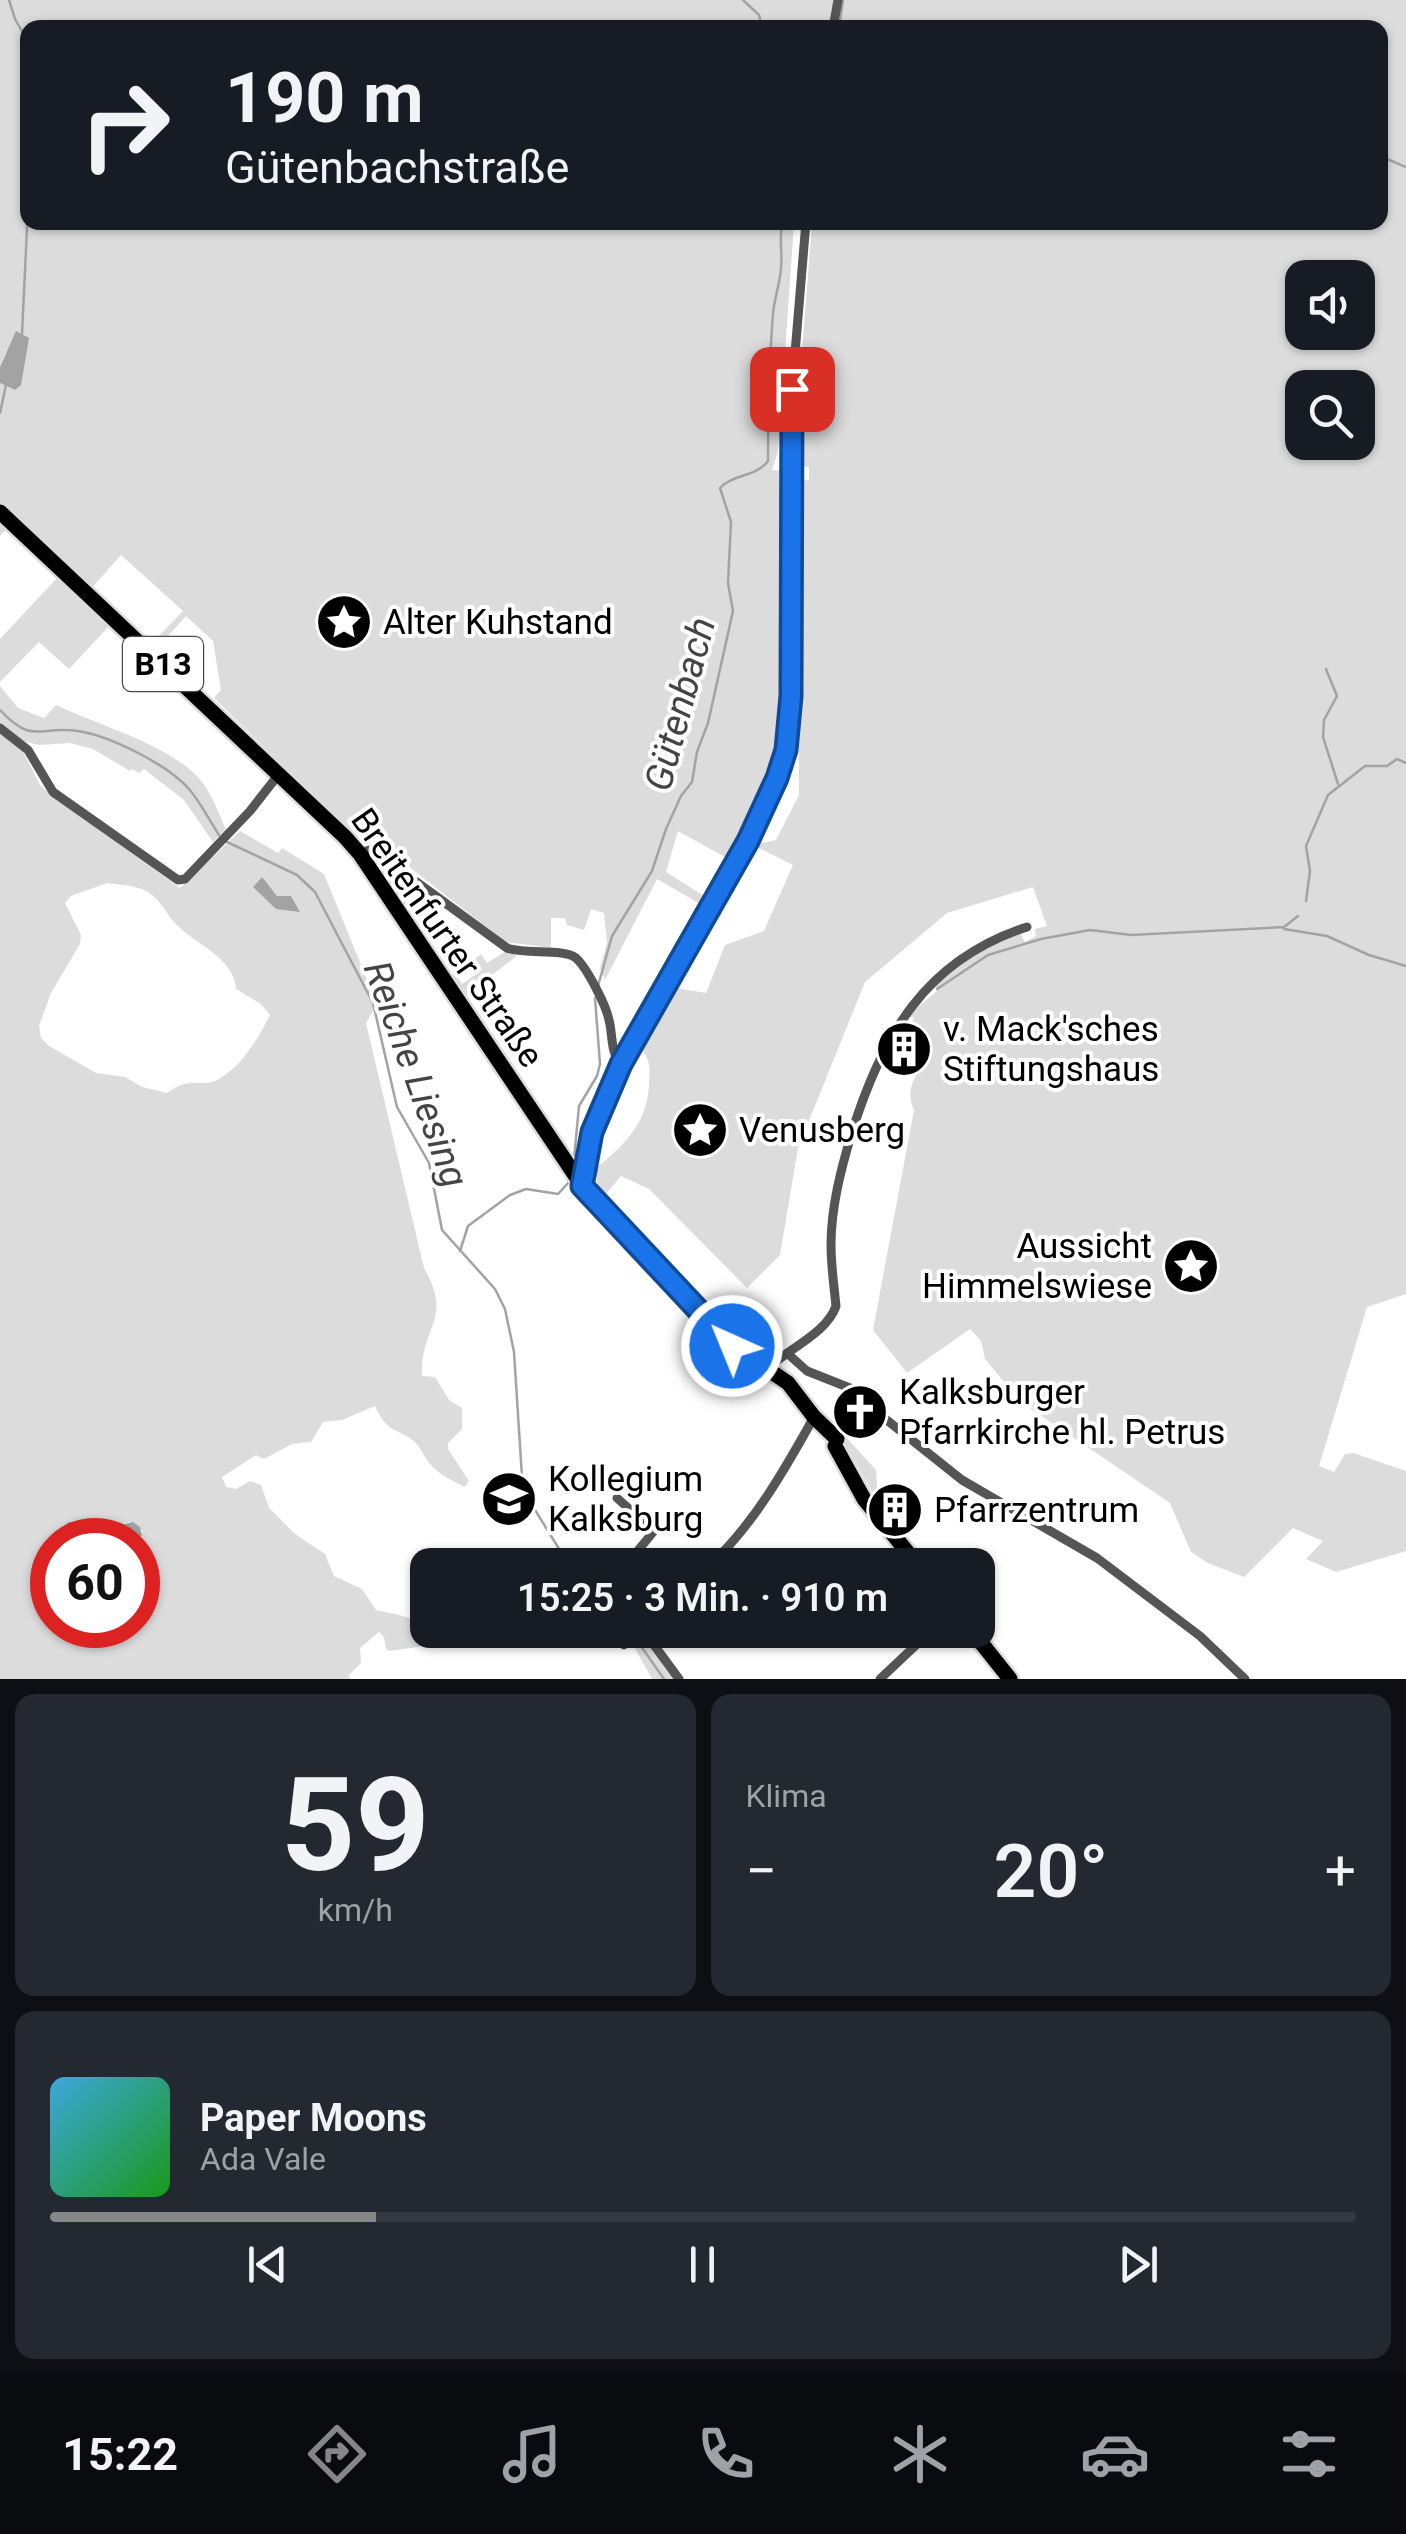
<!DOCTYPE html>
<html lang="de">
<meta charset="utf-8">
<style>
:root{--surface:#171b24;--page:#242831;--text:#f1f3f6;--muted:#9ea1a6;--line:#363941;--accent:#858687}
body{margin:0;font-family:Roboto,sans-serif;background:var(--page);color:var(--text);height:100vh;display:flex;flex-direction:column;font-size:38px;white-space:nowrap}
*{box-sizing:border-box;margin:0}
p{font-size:32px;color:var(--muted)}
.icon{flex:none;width:55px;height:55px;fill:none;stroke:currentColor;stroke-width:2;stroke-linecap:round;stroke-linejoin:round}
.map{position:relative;height:1679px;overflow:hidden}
.side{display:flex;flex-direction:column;gap:15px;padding:15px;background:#0d0f14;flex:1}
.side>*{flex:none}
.hud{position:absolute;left:20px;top:20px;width:1368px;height:210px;border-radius:20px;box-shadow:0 2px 8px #0004;background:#171b24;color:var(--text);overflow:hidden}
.controls{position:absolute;left:1285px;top:260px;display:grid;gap:20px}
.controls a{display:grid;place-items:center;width:90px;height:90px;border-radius:20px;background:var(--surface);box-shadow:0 2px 8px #0004;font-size:50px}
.speed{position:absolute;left:30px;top:1518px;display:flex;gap:20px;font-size:50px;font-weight:700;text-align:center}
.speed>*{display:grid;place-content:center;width:130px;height:130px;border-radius:50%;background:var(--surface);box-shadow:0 2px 8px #0004;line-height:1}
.speed .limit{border:15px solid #d22;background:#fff;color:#111}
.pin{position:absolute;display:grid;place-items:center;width:85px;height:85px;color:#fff;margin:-42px;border-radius:20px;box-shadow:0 5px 15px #0006}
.me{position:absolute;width:110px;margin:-55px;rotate:316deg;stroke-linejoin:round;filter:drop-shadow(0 0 8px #0008)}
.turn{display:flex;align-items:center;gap:35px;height:210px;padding:0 40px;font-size:45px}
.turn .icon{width:130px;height:130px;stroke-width:2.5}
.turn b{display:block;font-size:70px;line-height:85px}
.big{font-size:75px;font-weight:600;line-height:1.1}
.side .card{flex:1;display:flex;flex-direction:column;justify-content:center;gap:15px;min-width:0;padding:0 35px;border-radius:20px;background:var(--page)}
.side .dial{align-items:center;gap:0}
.dial b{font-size:130px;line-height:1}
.song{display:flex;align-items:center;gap:30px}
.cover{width:120px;height:120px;border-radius:15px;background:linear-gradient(135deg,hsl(200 70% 55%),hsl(120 70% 35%))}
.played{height:10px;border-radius:5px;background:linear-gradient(90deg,var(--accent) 25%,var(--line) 25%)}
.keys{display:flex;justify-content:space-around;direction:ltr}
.heat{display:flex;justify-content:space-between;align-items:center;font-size:55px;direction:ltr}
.side .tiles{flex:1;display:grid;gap:15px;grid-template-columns:1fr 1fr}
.card:last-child{grid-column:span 2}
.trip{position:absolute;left:410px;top:1548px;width:585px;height:100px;border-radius:20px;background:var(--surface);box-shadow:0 2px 8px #0004;font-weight:600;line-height:100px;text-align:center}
.tab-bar{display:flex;height:160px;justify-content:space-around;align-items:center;background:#090b0e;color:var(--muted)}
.tab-bar .icon{width:70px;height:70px}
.tab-bar .selected{color:var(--accent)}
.tab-bar b{font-size:45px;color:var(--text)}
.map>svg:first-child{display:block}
.green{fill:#dcdcdc;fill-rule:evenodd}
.water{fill:#a3a3a3}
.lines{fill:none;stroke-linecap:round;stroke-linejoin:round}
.stream{stroke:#a3a3a3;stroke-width:2.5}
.primary-casing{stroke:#dbdbdb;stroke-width:20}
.street{stroke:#555;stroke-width:9}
.primary{stroke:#000;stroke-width:15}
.route-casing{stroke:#114b97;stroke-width:25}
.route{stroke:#1a73e8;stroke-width:18}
.labels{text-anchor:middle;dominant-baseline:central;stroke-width:8;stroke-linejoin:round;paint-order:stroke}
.shield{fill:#fff;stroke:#4c4c4c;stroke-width:2.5}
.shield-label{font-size:32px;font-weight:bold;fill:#000}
.poi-label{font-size:35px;fill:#000;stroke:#fff;text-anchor:start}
.street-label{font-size:35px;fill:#000;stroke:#fff}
.water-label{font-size:38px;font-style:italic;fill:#444;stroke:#fff}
</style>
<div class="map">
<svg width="1406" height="1679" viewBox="0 0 1406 1679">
<rect width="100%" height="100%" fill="#fff"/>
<path class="green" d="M0 0H1406V1294L1367 1307 1319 1466 1334 1472 1345 1454 1353 1453 1406 1471V1551L1336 1572 1306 1559 1323 1541 1293 1528 1244 1577 1208 1563 1191 1552 1170 1503 1021 1402 985 1359 981 1341 970 1329 907 1373 873 1330 914 1110C901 1081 927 1072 927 1041L911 1025 914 1017 905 1018 938 990 935 986 980 949 1020 933 1025 942 1036 936 1035 929 1047 926 1033 887 947 913 865 982 798 1148 780 1255 747 1288 649 1189 621 1176 605 1195 598 1191 596 1168C625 1145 647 1123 649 1085 650 1068 651 1062 641 1048L676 988 706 993 725 945 764 931 793 865 753 845 776 840 799 795 797 481 809 480V467H798V402L812 223 1380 222V28H28V222L794 223 778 452 772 470 785 471 784 628 779 742 771 773 732 861 678 831 666 872 707 898 702 905 657 879 605 980 600 968 607 943 604 913 591 909 584 930 567 925 565 918H551V948L506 942 364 832 348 829 214 698 221 690 213 641 186 616 157 648 152 643 183 611 121 555 89 591 14 521 0 536V383L15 390 20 385 28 337 6 352 0 367ZM1302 278H1358V332H1302ZM1302 388H1358V442H1302Z
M58 577 110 625 69 669 39 642 0 682V639Z
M0 686 18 708 44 718 56 705C97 725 179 747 205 786 214 799 219 815 226 829L213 842 184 800 144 769 139 773 132 769 130 771 93 749 70 743 39 745 23 741 0 725Z
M0 733 23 751 40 785 51 795 180 888 240 831 278 853 282 848 324 874 377 1004 366 1023 424 1268C454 1320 420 1326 422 1376L435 1377 449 1400 462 1408V1429L448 1443V1449L469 1481 465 1487C453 1481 440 1475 431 1465 425 1459 422 1450 417 1444 401 1428 388 1436 375 1406L342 1420 323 1422 311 1442 292 1444 264 1459 256 1455 222 1477 226 1487 236 1489 250 1481 261 1485 269 1508 295 1534 325 1554 334 1576 362 1589 376 1610C397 1615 431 1618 437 1644L390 1651 386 1649 384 1637 379 1632 360 1648 361 1663 349 1675 350 1679H0ZM107 883C119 885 135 885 146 891 162 900 166 915 178 926 197 945 235 959 236 989L261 1004 270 1015C259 1037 242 1066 219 1079 201 1089 190 1075 167 1093L142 1087 125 1077 96 1073 49 1046 41 1038 39 1026 51 993 80 944 81 935 65 903 71 896ZM73 1522 104 1529 130 1522 143 1531 137 1540 138 1625H52V1540H80L63 1529Z
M387 865 426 893 419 898 412 889 402 896 415 915 412 918 381 872Z
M506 951 517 956 464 996 452 975 455 973 462 984 482 970 475 959 481 954 487 963Z
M845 1436 876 1470 877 1488 885 1494 877 1500 842 1439Z
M642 1636 674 1679H652L632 1643Z"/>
<path class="water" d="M16 331 29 338 21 385 15 390 0 383V367Z
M262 877 277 896H291L300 912 276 909 253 887Z
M69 1522 104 1529 133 1522 140 1527 142 1535 137 1540H80L64 1531V1526Z"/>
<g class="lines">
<path class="stream" d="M9 0 15 19 27 40 28 177
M743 0 759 15 762 28
M839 28 843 0
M1380 156 1406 167
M22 334 28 207
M0 413 6 385
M1326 669 1337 696 1324 720 1323 737 1338 784
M0 710C34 746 38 725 78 731 110 736 167 764 189 789 201 803 209 820 219 835
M225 841 297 875 315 892 373 1003 397 1107 429 1163 442 1230 495 1289 505 1309 514 1352 522 1477 532 1505 569 1565
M1306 901 1310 871 1306 846 1328 795 1365 766H1387L1397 759 1406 763
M1284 929 1327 936 1369 955 1406 966
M598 986 612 936 652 871 666 829 681 796 692 782 697 752 708 723 733 611 728 583 731 522 720 488C733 474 756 477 768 461 768 411 769 363 773 314 774 299 780 284 781 268 783 252 778 238 783 222
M937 989 988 955 1041 939 1090 930 1131 935 1284 927 1298 916
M574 1159 579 1106 597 1076 600 1064 595 998
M460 1251 468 1226 510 1195 526 1189 558 1194 569 1182
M636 1639 664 1679"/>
<g class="primary-casing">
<path id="primary" d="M0 512 345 837 360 854 589 1196 726 1341 788 1383 814 1417 837 1439
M835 1446 864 1499 918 1565
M971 1630 1010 1679"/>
</g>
<path class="street" d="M833 28 838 0
M0 728 28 750 53 792 178 880 185 879 250 811 279 774
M360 854 369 850 374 851 507 948C524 955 564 948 576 958 587 968 606 1005 609 1020 613 1035 610 1052 621 1064
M582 1186 592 1132 621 1064 748 841 777 778 786 750 791 696 792 389 806 222
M787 1353 807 1371 855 1390 883 1417 962 1480 1097 1558 1200 1636 1245 1679
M767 1369C788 1349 827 1333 836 1306 834 1286 831 1265 831 1245 831 1207 841 1169 852 1132 882 1036 925 960 1027 927
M617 1498 654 1531 626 1565
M710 1565C754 1524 785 1469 814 1417
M643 1630 679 1679
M624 1645 641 1630
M880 1679 932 1630"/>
<use href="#primary" class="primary"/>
</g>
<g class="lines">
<g class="route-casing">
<path id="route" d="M732 1346 582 1186 592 1132 621 1064 748 841 777 778 786 750 791 696 792 389"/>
</g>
<use href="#route" class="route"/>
</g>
<defs>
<g id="sight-disc" transform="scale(2.875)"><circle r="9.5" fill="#000" stroke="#fff"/><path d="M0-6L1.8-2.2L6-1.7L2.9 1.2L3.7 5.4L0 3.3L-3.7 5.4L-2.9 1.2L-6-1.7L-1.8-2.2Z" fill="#fff"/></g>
<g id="building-disc" transform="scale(2.875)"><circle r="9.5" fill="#000" stroke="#fff"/><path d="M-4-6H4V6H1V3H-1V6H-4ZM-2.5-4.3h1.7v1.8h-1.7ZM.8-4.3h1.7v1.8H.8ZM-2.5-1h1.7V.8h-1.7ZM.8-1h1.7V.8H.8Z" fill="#fff"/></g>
<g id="church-disc" transform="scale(2.875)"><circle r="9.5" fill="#000" stroke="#fff"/><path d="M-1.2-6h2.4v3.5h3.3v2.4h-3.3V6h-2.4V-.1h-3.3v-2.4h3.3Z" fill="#fff"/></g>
<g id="school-disc" transform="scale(2.875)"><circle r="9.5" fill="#000" stroke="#fff"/><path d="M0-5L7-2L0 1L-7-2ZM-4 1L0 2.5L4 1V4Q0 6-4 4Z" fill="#fff"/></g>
</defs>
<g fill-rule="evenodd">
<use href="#sight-disc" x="344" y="622"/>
<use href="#building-disc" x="904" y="1049"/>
<use href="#sight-disc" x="700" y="1130"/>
<use href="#sight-disc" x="1191" y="1266"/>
<use href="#church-disc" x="860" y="1412"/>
<use href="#school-disc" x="509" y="1499"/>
<use href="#building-disc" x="895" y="1510"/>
</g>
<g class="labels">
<rect class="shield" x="123" y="637" width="80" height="54" rx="8"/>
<g class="shield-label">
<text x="163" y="664">B13</text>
</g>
<g class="poi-label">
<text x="383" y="622">Alter Kuhstand</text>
<text x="943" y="1029">v. Mack'sches<tspan x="943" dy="40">Stiftungshaus</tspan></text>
<text x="739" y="1130">Venusberg</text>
<text x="1152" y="1246" text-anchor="end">Aussicht<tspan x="1152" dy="40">Himmelswiese</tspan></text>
<text x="899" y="1392">Kalksburger<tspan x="899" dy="40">Pfarrkirche hl. Petrus</tspan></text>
<text x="548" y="1479">Kollegium<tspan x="548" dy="40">Kalksburg</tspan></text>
<text x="934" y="1510">Pfarrzentrum</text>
</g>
<g class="street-label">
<text transform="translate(447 938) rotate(55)">Breitenfurter Straße</text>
</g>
<g class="water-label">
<text transform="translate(680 704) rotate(-75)">Gütenbach</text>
<text transform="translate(416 1074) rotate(70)">Reiche Liesing</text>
</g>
</g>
</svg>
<div class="controls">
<a><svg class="icon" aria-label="sound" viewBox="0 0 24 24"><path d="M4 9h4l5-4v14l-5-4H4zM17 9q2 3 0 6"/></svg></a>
<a><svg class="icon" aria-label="search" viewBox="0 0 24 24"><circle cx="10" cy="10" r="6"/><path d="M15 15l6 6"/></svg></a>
</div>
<div class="speed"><div class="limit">60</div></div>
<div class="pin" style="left:792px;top:389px;background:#d93025"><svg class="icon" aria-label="arrive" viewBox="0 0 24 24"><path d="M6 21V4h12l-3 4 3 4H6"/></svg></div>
<svg class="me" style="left:732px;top:1346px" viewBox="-20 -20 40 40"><circle r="17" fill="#1a73e8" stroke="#fff" stroke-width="3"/><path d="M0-11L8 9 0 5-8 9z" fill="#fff"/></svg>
<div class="trip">15:25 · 3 Min. · 910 m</div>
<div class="hud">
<div class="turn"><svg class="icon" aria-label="right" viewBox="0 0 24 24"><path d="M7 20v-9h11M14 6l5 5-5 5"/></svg><div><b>190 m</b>Gütenbachstraße</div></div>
</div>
</div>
<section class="side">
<div class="tiles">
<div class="card dial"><b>59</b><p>km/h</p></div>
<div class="card"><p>Klima</p>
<div class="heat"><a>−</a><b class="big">20°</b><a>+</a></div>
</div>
<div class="card">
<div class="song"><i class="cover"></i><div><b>Paper Moons</b><p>Ada Vale</p></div></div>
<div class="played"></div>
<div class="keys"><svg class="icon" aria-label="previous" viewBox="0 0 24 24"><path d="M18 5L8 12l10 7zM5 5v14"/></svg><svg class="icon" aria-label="pause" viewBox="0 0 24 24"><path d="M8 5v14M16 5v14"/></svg><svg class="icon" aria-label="next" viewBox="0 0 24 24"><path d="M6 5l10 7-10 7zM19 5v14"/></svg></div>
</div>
</div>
</section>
<nav class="tab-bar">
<b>15:22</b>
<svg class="icon selected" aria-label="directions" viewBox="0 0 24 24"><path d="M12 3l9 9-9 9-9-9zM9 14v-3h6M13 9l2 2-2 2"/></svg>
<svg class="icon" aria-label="music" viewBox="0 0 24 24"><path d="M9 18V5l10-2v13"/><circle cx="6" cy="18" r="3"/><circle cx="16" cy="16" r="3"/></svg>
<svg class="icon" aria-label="phone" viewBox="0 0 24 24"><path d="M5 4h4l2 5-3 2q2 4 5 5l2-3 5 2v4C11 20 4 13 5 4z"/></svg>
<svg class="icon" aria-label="climate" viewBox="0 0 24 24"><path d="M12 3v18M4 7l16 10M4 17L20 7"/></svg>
<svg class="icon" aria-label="car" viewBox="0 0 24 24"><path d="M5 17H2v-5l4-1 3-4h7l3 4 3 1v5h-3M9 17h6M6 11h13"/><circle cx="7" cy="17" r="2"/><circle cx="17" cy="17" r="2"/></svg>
<svg class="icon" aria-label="filters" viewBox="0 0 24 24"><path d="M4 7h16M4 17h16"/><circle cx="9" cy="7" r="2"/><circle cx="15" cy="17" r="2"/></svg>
</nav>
